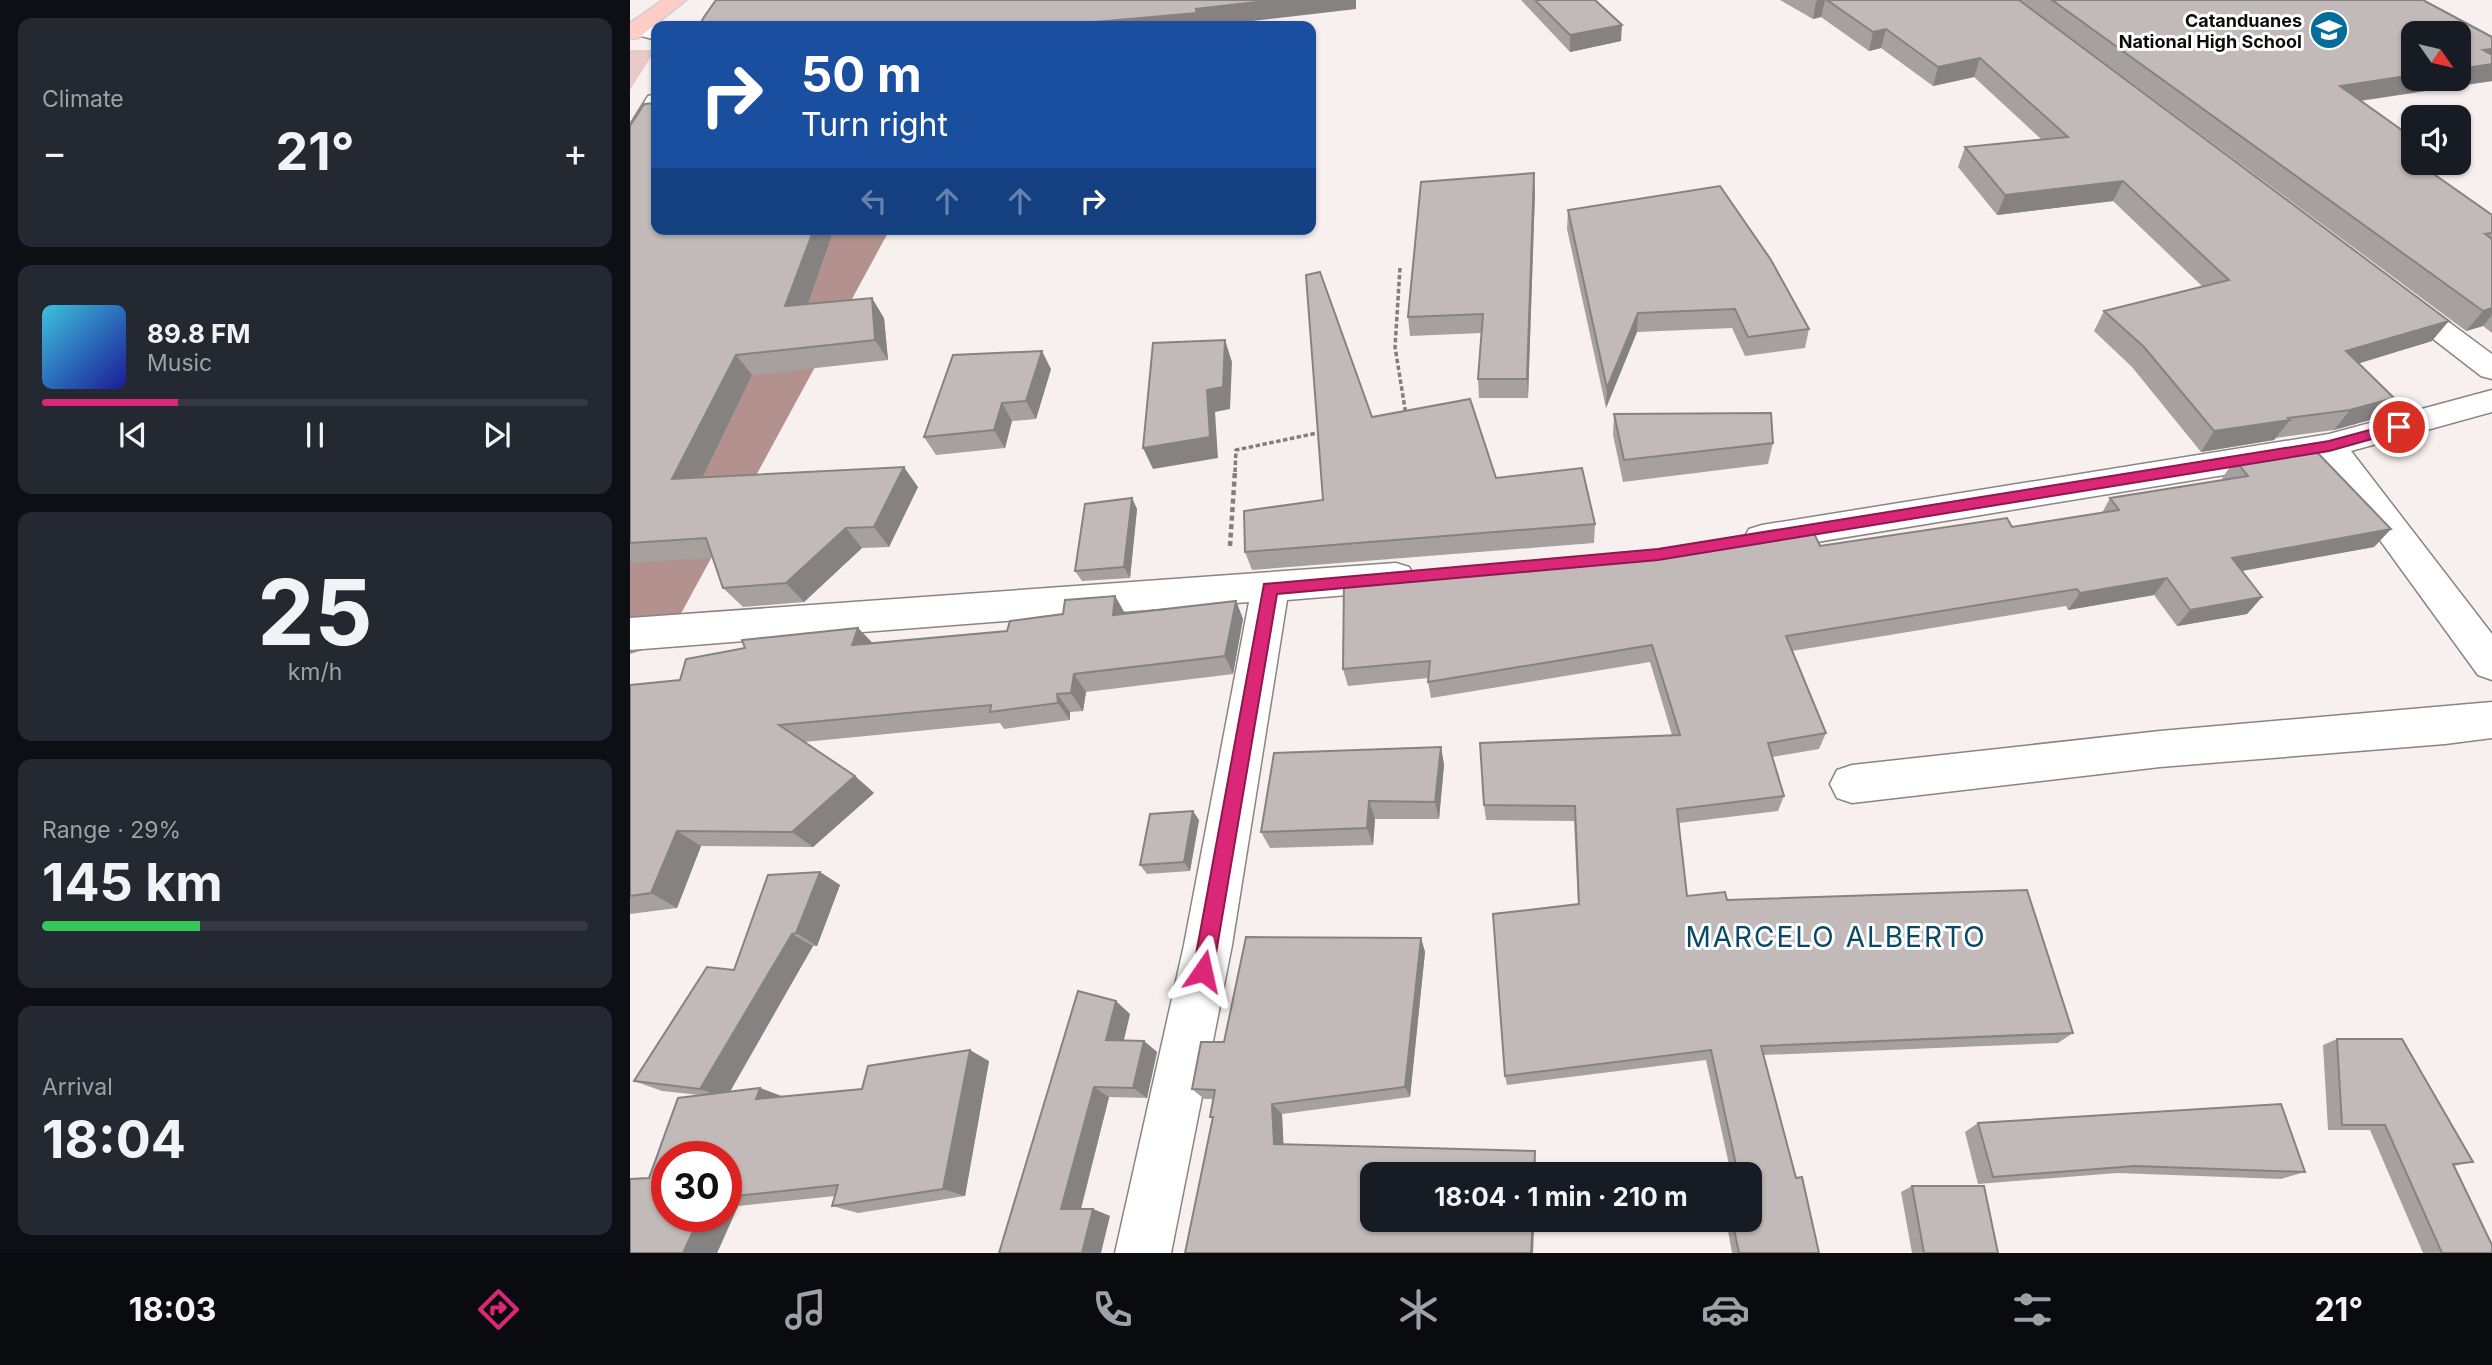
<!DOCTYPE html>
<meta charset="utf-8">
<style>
:root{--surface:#171b24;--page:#242831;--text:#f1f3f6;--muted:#9ea1a6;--line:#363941;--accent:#db2777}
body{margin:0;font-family:Inter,sans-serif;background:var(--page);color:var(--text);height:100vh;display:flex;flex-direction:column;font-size:26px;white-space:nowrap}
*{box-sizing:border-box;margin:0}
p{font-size:23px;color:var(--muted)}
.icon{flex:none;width:38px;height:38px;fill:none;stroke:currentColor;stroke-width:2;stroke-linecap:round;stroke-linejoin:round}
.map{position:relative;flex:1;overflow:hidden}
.side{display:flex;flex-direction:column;gap:18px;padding:18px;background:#0d0f14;width:630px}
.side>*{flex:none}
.hud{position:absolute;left:21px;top:21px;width:665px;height:214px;border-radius:14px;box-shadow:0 2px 5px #0004;background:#1a4fa0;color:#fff;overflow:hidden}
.needle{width:46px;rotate:124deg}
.buttons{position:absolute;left:1771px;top:21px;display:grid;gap:14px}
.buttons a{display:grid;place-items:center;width:70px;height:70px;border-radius:14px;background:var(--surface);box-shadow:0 2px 5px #0004;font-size:35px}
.speed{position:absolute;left:21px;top:1141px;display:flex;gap:14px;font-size:35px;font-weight:700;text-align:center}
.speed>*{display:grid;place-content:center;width:91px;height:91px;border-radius:50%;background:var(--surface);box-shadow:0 2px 5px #0004;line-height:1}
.speed .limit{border:10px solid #d22;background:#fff;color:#111}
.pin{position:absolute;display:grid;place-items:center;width:60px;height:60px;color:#fff;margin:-30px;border:4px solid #fff;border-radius:50%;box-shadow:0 2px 7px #0007}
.me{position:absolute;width:77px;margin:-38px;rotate:11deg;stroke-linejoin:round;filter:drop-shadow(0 0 5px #0008)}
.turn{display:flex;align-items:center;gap:24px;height:147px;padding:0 35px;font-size:32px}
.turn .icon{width:91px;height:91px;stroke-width:2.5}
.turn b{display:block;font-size:49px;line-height:60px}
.lanes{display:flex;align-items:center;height:66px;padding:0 35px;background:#0003;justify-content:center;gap:35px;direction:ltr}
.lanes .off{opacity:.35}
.big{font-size:52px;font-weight:700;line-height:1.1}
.side .card{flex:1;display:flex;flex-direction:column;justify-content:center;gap:10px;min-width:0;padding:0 24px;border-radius:14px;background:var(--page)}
.side .dial{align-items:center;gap:0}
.dial b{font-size:91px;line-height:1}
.song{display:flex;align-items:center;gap:21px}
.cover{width:84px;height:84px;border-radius:10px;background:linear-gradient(135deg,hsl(190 70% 55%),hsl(240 70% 35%))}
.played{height:7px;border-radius:4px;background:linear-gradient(90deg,var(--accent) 25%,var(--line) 25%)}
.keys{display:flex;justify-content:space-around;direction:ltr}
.heat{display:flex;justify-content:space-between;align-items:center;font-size:38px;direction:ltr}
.charge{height:10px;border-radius:5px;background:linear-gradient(90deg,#34c759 29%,var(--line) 0)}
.trip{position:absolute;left:730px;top:1162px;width:402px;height:70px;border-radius:14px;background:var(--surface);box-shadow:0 2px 5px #0004;font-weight:700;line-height:70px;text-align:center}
.menu{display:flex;height:112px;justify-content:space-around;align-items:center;background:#090b0e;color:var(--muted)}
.menu .icon{width:49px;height:49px}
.menu .current{color:var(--accent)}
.menu b{font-size:32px;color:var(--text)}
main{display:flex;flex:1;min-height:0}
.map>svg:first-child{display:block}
.green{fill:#e7cac7}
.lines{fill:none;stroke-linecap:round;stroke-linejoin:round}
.river{fill:#b2918e;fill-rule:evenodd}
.minor-casing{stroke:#8a8483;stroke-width:3}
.tertiary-casing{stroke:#8a8483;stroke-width:3}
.primary-casing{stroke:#cfcece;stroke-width:3}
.path-far1{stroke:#837e7d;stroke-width:3.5;stroke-dasharray:4.5 2.5;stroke-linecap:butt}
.path{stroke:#837e7d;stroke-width:4.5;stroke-dasharray:5 3.5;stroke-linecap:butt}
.minor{fill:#fff;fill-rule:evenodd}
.tertiary{fill:#fff;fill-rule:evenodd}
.primary{fill:#fecdc8;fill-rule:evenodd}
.wall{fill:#a6a09f;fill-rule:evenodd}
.shaded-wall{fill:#878282}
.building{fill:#c1bab9;stroke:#878282;stroke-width:2}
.route{fill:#db2777;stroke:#8e194d;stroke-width:2}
.labels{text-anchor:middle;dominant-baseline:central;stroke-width:6;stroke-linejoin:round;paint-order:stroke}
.far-poi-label{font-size:18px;font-weight:bold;fill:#0e0b0b;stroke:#fff;text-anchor:end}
.near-quarter-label{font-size:28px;letter-spacing:2px;fill:#054968;stroke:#fff}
</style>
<main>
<section class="side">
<div class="card"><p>Climate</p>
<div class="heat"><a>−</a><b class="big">21°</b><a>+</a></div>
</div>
<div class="card">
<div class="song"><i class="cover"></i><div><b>89.8 FM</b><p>Music</p></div></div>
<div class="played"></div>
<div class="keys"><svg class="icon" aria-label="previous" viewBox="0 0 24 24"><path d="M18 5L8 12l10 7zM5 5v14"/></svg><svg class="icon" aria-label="pause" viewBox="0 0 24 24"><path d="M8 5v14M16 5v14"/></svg><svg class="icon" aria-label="next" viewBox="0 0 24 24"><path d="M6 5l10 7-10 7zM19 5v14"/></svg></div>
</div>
<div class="card dial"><b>25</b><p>km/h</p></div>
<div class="card"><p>Range · 29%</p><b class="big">145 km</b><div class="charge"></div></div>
<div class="card"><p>Arrival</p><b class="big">18:04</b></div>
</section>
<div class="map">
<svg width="1862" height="1253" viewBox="0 0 1862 1253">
<rect width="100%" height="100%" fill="#f7f0ef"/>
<path class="green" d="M0 50H25L0 90Z"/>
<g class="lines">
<path class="river" d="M190 229H260L35 643 0 654V532Z"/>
<g class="minor-casing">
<path id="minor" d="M8 22 26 27V40L0 33V24Z
M26 94V121L9 150 0 152V125L18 96Z
M1862 390V412L1721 451 1862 634V680L1848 675 1691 459 1132 551 1119 547 1114 538 1119 529 1132 525 1699 434Z
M766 563 779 567 785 577 779 587 766 591 657 600 602 945 541 1253H485L554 945 619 602 0 650V618Z
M1862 702V738L1815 744 1530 767 1222 803 1207 798 1200 784 1207 770 1222 765 1530 731Z"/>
</g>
<g class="tertiary-casing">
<path id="tertiary" d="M1768 289 1778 292 1862 354V379L1851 376 1758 304 1753 298 1758 292Z"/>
</g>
<g class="primary-casing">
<path id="primary" d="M33 0H56L8 38 0 39V23Z"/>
</g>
<path class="path-far1" d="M770 268 765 347 776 415
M605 472 606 450 692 432"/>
<path class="path" d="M600 546 605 471"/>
<use href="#minor" class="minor"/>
<use href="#tertiary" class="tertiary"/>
<use href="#primary" class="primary"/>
</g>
<path class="wall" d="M891 0H965L991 41 940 52Z
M1150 0H1389L1802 341 1728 363 1747 418 1704 430 1646 438 1644 440 1571 452 1502 367 1464 331 1474 311 1572 286 1483 201 1367 215 1328 167 1335 147 1411 139 1344 77 1303 86 1251 48 1239 51 1191 17 1183 19Z
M1390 0H1793L1862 81 1731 101 1796 169 1862 215V333L1853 326 1836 331Z
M0 126 204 229 177 304 254 318 258 360 122 375 72 478 288 487 259 547 232 548 174 602 113 607 93 588 83 558 0 563Z
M905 192 898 398H849L848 379 852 333 780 336 778 317Z
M938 210 1179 329 1175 348 1115 356 1102 328 1007 332 976 408 937 229Z
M421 369 406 419 382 421 375 448 306 455 294 437Z
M984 414 1143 443 1138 464 993 482 983 435Z
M742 417 866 478 965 524 964 543 622 570 615 552 693 500Z
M1605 460 1761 529 1744 547 1612 571 1632 597 1617 614 1547 626 1524 595 1438 610 1436 606 1162 651 1196 733 1189 749 1142 757 1154 796 1148 811 1049 823 1057 896 1097 900 1443 1033 1428 1043 1133 1055 1166 1178 1189 1253H1102L1096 1220H1120V1174H1101L1076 1060 877 1085 875 1076 948 904 944 821 856 820 854 805 1042 735 1020 662 801 698 798 682V678L718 686 713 669 1190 546 1382 527 1472 513 1480 498 1594 480 1592 478Z
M502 498 507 509 500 578 452 581 445 571Z
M485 596 495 614 606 601 613 619 603 674 456 692 453 711 440 712V720L374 729 370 723 174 742 225 776 244 793 183 847 71 846 47 908 0 914V685L50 680 228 628 243 643 377 631Z
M811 747 814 765 809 819H745L743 845 640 848 631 832Z
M569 820 560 871 517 874 510 865Z
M190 872 210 885 187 946H183L100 1092 130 1088 153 1097 232 1089 359 1061 335 1196 228 1213 202 1206 205 1196 108 1206 87 1253H0L19 1178 70 1095 32 1091 4 1081ZM96 1157V1216H37Z
M616 937 791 938 795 952 780 1097 652 1114 653 1145 905 1151 906 1174H742V1220H904L903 1253H555L583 1119 580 1117 583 1099H574L562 1089 571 1042H594Z
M500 1014 494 1040 514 1041 527 1052 517 1098 479 1097 451 1209H463L480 1216 369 1253Z
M1707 1039 1843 1162 1824 1166 1862 1253H1793L1740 1130H1698L1693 1045Z
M1348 1123 1675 1172 1651 1179 1487 1173 1348 1184 1335 1132Z
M1282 1186 1368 1253H1282L1271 1192Z"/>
<path class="shaded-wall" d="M644 0H726V9L579 26H454L455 23Z
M1189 0H1195L1191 17 1183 19 1186 1Z
M992 25 991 41 940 52V35Z
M1256 29 1251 48 1239 51 1243 32Z
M1862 49V81L1699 105 1710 86 1783 75V79H1829V69L1853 50Z
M1350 58 1344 77 1303 86 1308 67Z
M1781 158H1783V163H1800L1792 174 1767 178Z
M904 173 905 192 898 398 897 379Z
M1493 181 1483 201 1367 215 1375 195Z
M184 229H204L170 326 155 306Z
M242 298 254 318 258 360 245 340Z
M1862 308V315L1853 326 1836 331 1853 311Z
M1008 313 1007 332 976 408 977 388Z
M1819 321 1802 341 1701 372 1716 351Z
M595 340 602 362 600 409 585 412 588 458 523 469 513 448 577 390Z
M412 351 421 369 406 419 396 401Z
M106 355 122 375 62 499 42 479Z
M1764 398 1747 418 1704 430 1720 410Z
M372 403 382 421 375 448 364 430Z
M1660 420 1644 440 1571 452 1584 431Z
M274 467 288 487 259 547 244 527Z
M502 498 507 509 500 578 494 567Z
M216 528 232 548 174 602 156 583Z
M1761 529 1744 547 1588 575 1602 558Z
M1537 578 1524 595 1438 610 1450 593Z
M485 596 496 615H483Z
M1632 597 1617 614 1547 626 1560 610Z
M606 601 613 619 603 674 595 656Z
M228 628 245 646 222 645Z
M444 674 456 692 453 711 441 693Z
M427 694 440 712V720L428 703Z
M811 747 814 765 809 819 805 802Z
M225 776 244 793 183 847 162 832Z
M739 801 745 819 743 845 737 828Z
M563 811 569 820 560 871 554 862Z
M47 831 71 846 47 908 21 893Z
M190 872 210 885 187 946 166 933Z
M162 934 183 946 96 1098 70 1089Z
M791 938 795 952 780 1097 775 1087Z
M486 1001 500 1014 491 1051 476 1040Z
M514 1041 527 1052 517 1098 503 1088Z
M340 1050 359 1061 335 1196 313 1189Z
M464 1087 479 1097 449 1216 431 1209Z
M130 1088 157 1098 126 1099Z
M642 1104 652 1114 654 1153 644 1144Z
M96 1203 108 1206 87 1253H53L70 1216H96Z
M463 1209 480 1216 471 1253H452Z
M903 1220H904L903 1253H901Z"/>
<path class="building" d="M86 0H644L566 9V13L455 23 454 26H69L74 17Z
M905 0H965L992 25 940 35Z
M1197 0H1389L1819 321 1716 351 1764 398 1720 410 1658 418 1660 420 1584 431 1514 347 1474 311 1599 280 1493 181 1375 195 1335 147 1438 137 1350 58 1308 67 1256 29 1243 32Z
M1422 0H1793L1862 37V49L1853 50 1862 55V64L1829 69V33H1783V75L1710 86 1783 138V158H1781L1783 159V163H1788L1862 215V233L1855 234 1862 239V308L1853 311Z
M26 103V229H184L155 306 242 298 245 340 106 355 42 479 274 467 244 527 216 528 156 583 93 588 76 538 0 543V126L14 104Z
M904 173 897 379H848L853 314 778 317 791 182Z
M1090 186 1141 260 1179 329 1118 337 1105 309 1008 313 977 388 938 210Z
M690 272 742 417 840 399 866 478 952 468 965 524 615 552 614 511 693 500 676 275Z
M595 340 593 387 577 390 580 437 513 448 523 343Z
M412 351 396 401 372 403 364 430 294 437 323 355Z
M1141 413 1143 443 994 460 984 414Z
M1682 447 1761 529 1602 558 1632 597 1560 610 1537 578 1450 593 1447 589 1156 636 1196 733 1138 743 1154 796 1047 809 1057 896 1095 892 1097 900 1397 890 1443 1033 1131 1046 1166 1178 1172 1177 1189 1253H1109L1102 1220H1120V1174H1108L1081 1050 875 1076 863 914 949 904 945 806 854 805 850 743 1050 735 1022 645 798 682 800 661 713 669 714 581 1030 553 1182 529 1190 546 1377 518 1382 527 1489 510 1480 498 1618 476 1605 460Z
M502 498 494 567 445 571 455 504Z
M485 596 483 615 606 601 595 656 444 674 441 693 427 694 428 703 360 712 361 705 149 725 225 776 162 832 47 831 21 893 0 896V685L50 680 56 659 115 648 112 640 228 628 222 645 377 631 380 621 433 614 435 600Z
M811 747 805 802 739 801 737 828 631 832 644 753Z
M563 811 554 862 510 865 520 814Z
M190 872 166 933 162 934 70 1089 4 1081 77 967 104 970 138 875Z
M616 937 791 938 775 1087 642 1104 644 1144 905 1151 904 1174H742V1220H903L901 1253H555L583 1117H580L585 1090 562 1089 571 1042H594Z
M448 991 486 1001 476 1040 514 1041 503 1088 464 1087 431 1209H463L452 1253H369Z
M1707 1039H1772L1843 1162 1823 1164 1862 1245V1253H1812L1755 1125H1712Z
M340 1050 313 1189 202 1206 208 1185 96 1197V1157H37V1216H70L53 1253H0V1179L19 1178 48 1098 130 1088 126 1099 232 1089 238 1066Z
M1651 1104 1675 1172 1505 1166 1363 1177 1348 1123Z
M1282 1186H1354L1368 1253H1294Z"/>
<path class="route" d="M1769 422 1774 424V430L1699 451 1028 560 647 594 583 971 580 978 573 981 566 978 563 971 634 584 1028 549 1699 441Z"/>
<defs>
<g id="school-disc" transform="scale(2.0125)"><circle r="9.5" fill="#046d9a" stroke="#fff"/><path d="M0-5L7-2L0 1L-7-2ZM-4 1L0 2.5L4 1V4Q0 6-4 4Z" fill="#fff"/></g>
</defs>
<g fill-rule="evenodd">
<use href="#school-disc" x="1699" y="30"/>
</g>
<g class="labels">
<g class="far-poi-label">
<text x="1672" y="20">Catanduanes<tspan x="1672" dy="21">National High School</tspan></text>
</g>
<g class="near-quarter-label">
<text x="1206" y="937">MARCELO ALBERTO</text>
</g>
</g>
</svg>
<div class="buttons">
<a><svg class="needle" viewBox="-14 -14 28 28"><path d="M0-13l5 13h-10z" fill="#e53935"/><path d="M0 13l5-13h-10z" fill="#9ea1a6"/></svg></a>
<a><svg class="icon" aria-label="sound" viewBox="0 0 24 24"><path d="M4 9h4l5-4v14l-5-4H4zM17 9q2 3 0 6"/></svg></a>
</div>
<div class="speed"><div class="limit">30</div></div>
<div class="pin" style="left:1769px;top:427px;background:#d93025"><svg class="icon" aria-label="arrive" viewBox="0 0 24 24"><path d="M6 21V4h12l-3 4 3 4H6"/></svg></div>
<svg class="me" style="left:573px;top:971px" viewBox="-20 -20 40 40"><path d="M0-17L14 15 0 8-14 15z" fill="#db2777" stroke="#fff" stroke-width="4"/></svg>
<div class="trip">18:04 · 1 min · 210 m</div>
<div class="hud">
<div class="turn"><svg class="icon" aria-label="right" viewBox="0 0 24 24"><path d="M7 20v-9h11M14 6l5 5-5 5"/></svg><div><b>50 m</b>Turn right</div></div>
<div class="lanes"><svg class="icon off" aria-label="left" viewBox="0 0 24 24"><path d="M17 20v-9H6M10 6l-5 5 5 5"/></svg><svg class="icon off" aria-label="ahead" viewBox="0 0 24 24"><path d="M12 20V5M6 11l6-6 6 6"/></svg><svg class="icon off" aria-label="ahead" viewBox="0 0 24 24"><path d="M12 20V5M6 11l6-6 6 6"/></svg><svg class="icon" aria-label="right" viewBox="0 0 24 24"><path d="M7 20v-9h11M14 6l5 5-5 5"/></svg></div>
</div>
</div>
</main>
<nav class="menu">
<b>18:03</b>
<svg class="icon current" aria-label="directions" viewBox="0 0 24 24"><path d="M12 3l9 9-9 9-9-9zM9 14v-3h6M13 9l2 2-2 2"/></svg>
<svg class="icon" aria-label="music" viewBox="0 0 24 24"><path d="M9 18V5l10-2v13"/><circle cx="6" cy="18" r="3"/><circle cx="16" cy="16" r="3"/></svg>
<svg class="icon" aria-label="phone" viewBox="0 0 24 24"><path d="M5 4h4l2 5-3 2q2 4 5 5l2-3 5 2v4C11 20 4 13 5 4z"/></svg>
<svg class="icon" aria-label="climate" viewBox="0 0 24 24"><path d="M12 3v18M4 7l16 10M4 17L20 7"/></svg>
<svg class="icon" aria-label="car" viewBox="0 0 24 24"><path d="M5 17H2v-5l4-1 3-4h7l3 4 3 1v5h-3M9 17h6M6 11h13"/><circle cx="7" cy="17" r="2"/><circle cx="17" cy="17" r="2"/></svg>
<svg class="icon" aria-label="filters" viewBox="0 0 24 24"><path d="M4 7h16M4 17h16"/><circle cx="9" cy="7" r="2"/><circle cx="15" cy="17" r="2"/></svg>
<b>21°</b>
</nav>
